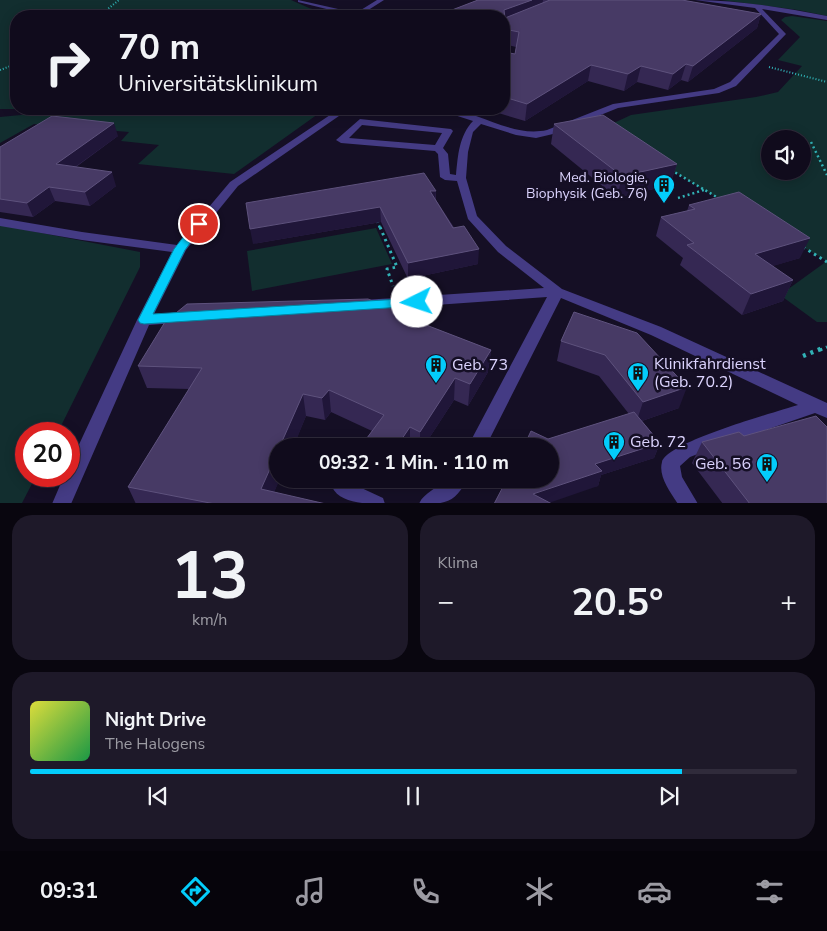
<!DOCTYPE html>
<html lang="de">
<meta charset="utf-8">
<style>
:root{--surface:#100b1c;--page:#1e1929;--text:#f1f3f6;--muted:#9c9ba3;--line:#302b3b;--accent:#03cdfb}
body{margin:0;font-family:"Nunito Sans",sans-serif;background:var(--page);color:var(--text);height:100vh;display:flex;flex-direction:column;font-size:19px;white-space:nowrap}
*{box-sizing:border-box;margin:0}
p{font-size:16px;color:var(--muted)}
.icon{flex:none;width:28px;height:28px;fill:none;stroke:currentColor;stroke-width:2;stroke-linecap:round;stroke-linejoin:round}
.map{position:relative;height:503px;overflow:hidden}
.panel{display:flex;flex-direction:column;gap:12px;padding:12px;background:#09060f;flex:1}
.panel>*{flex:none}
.hud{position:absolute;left:10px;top:10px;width:500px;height:105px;border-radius:20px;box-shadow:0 2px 12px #0003,0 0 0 1px var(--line);background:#100b1c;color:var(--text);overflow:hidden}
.buttons{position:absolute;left:761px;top:130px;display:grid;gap:10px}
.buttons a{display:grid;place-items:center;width:50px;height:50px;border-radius:50%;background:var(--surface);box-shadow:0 2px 12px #0003,0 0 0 1px var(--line);font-size:25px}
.speed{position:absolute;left:15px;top:422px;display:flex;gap:10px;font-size:25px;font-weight:700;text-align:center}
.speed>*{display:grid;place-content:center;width:65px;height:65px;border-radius:50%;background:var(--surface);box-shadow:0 2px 12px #0003,0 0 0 1px var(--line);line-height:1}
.speed .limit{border:8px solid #d22;background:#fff;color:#111}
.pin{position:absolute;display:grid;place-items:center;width:42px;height:42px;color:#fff;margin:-21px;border:2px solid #fff;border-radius:50%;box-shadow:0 1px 5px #0007}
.me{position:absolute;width:55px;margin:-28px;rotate:266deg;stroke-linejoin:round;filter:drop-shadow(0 0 4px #0008)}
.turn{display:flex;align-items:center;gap:18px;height:105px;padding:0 25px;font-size:22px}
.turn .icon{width:65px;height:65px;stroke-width:2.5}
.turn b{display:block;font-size:35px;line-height:42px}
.big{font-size:38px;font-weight:700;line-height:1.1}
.panel .card{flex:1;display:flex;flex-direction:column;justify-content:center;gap:8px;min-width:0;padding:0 18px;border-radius:20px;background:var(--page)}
.panel .dial{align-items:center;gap:0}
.dial b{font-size:65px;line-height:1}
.song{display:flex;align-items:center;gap:15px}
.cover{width:60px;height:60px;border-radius:8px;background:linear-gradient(135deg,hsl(60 70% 55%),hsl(140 70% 35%))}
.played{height:5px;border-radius:2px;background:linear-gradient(90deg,var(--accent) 85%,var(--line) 85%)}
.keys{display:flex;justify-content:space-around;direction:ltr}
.heat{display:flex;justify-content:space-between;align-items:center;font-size:28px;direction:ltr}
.panel .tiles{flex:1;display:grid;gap:12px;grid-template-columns:1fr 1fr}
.card:last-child{grid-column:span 2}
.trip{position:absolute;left:269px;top:438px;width:290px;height:50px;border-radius:25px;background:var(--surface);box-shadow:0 2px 12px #0003,0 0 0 1px var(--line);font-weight:700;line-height:50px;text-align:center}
.tabs{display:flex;height:80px;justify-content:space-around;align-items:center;background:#06040b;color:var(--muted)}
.tabs .icon{width:35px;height:35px}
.tabs .on{color:var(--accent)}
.tabs b{font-size:22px;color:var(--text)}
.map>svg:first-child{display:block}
.green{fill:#122e2f;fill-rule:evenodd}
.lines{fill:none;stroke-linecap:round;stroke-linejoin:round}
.path-far3{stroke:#31b2b6;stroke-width:2;stroke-dasharray:1 2;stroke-linecap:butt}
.path-far2{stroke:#31b2b6;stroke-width:2.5;stroke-dasharray:2 3;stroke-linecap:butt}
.path-far1{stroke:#31b2b6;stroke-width:3;stroke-dasharray:2.5 4;stroke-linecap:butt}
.path{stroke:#31b2b6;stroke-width:4.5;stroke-dasharray:3 5;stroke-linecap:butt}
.minor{fill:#443b84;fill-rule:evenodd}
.wall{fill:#352853}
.shaded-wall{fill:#201639}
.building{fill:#473a65;stroke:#5e527d}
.route{fill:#03cdfb;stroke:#0285a3}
.labels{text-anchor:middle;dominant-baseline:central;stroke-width:5;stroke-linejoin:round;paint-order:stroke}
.poi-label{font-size:14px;fill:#dcd4fe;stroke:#150f25;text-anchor:end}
.near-poi-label{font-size:16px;fill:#dcd4fe;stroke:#150f25;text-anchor:start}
</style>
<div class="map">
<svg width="827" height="504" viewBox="0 0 827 504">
<rect width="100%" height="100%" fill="#150f25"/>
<path class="green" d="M0 0H291L309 8 338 16H16V109H0Z
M721 0H827V16L798 10Z
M792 16 827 21V322H817L780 295 827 261 704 190 603 128 631 115 756 97 778 92 802 66 778 60 800 37 781 20 785 17ZM770 139H802V171H770Z
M83 109 204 110 325 109 234 174 138 164 159 145 121 141 129 132 34 124 0 143V117Z
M0 225 140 252V267L57 434H26V476H36L22 503H0Z
M376 228 392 264 252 291 247 251Z"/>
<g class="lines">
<path class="path-far3" d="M99 16 119 0
M769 67 827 82
M0 70 16 64"/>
<path class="path-far2" d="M811 142 827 175
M671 170 720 199
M678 198 704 190
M377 221 380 228"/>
<path class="path-far1" d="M380 227 397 267 387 269 393 286
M803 247 827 262
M820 350 827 347"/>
<path class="path" d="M803 356 823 348"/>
<path class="minor" d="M298 0 356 13 377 0H384L362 14 364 16H355L298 2Z
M695 0C739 0 784 8 827 16V20L762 9 786 34 736 86 719 93 618 108 553 134 536 138 516 135 481 124 473 132 468 152 466 178 477 216 506 246 562 289 661 327 827 403V418L815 413 708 450 690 457 680 466 682 477 698 504H678C670 492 658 476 662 462 667 442 776 412 798 405L651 335 561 298 486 446H468L547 297 364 310 359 308 357 305 359 302 364 300 544 288 498 252 468 219 457 181 445 180 440 177 438 154 435 151 341 143 336 140 360 119 451 129 453 131 443 148 448 154 450 174 456 175C458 155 459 136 473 121L442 111 441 109C478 109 510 138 547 130L613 104 714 89 730 82 779 34 755 8ZM362 125 442 133 435 145 349 138Z
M339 109H349L238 186 186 250 154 314 187 312 192 314 194 317 192 320 187 322 149 325 71 504H52L64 476H69V466L137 320 172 252 82 240 0 226V218L82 232 177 245 230 182Z
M342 479 383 498 385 504C368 504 340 504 332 487L334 481Z
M446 479H467C455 504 444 504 419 504 423 493 438 488 446 479Z"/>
</g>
<path class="wall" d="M478 0H682L761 14 757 28 688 82 681 80 668 90 637 82 624 91 588 81 525 121 485 109H504V52L515 54 516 47 504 44V16H439V15Z
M554 124 677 164 670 185 617 198 551 144Z
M118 136 76 167 116 186 90 206 55 201 33 217 0 212V147Z
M436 191V200L478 264 408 279 381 222 253 244Z
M689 205 800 258 772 266 793 280 783 301 742 315 680 265 683 258 656 236 661 217 687 211Z
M397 311V314L491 350 488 372 468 406 454 400 424 446H361L372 431 331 412 325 420 306 416 274 492 326 504H136L128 487 189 389 147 388 138 366Z
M574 312 679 408 642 421 660 443 654 458 601 475 598 486 494 504 548 439 629 414 599 376 557 361 561 341Z
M744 436 827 504H723L692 463 702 442Z
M372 479H391L386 486Z"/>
<path class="shaded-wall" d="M532 0H543L542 8 504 24V10Z
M761 14 757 28 688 82 693 66Z
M686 64 681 80 668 90 673 74Z
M591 65 588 81 525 121 527 104Z
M641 66 637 82 624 91 628 74Z
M114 123 118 136 61 177 56 164Z
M677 164 670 185 617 198 622 176Z
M112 172 116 186 90 206 85 192Z
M49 187 55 201 33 217 27 203Z
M430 191H436L435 205Z
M380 207 381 222 253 244 250 229Z
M810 238 800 258 747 274 755 254Z
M479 249 478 264 408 279V263Z
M793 280 783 301 742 315 751 294Z
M491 350 488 372 468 406 470 384Z
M455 378 454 400 424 446H420V432Z
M687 387 679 408 636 423 643 402Z
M329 390 331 412 325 420 322 398Z
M303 394 306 416 294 446H280Z
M410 427V446H397Z
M660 443 654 458 601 475 598 486 546 504 533 494 595 464Z
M278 451V479H280L269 504 261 489Z
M386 479H391L386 486Z"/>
<path class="building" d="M478 0H532L504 10 505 18 550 0H682L761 14 693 66 686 64 673 74 641 66 628 74 591 65 527 104 504 97V52L515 54 519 32 504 29V16H447L439 15Z
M603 115 677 164 622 176 554 124Z
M52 116 114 123 56 164 112 172 85 192 49 187 27 203 0 199V147Z
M424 173 436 191H430L453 228 464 226 479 249 408 263 380 207 250 229 246 203Z
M739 192 810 238 755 254 793 280 751 294 687 245 694 243 661 217 695 209 689 205Z
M368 299 397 311 395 313 491 350 470 384 455 378 420 432 410 427 397 446H361L384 415 329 390 322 398 303 394 280 446H278V451L261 489 326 504H215L128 487 202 368 138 366 165 322 187 304Z
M574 312 637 333 687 387 643 402 605 355 561 341Z
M634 412 660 443 595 464 602 471 533 494 552 504H494L507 479H550V446H524L531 431 548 439Z
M816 416 827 427V504H750L702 442 739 432 744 436Z"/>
<path class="route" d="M199 221 204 224 185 250 153 314 417 298 423 302 417 306 144 324 140 323 138 320 174 249 195 222Z"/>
<defs>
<g id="building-pin" transform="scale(1.125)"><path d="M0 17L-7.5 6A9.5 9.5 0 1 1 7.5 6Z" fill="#03cdfb" stroke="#150f25"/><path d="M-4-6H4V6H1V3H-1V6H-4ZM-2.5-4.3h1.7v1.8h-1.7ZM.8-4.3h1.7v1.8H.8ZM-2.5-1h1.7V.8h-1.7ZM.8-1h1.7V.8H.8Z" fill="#111"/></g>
</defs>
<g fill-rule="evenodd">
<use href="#building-pin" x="664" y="185"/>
<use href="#building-pin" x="436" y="365"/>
<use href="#building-pin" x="638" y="373"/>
<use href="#building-pin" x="614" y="442"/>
<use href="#building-pin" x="767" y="464"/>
</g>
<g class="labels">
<g class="poi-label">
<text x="648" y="177">Med. Biologie,<tspan x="648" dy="16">Biophysik (Geb. 76)</tspan></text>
</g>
<g class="near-poi-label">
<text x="654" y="364">Klinikfahrdienst<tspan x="654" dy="18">(Geb. 70.2)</tspan></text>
<text x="452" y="365">Geb. 73</text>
<text x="630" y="442">Geb. 72</text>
<text x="751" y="464" text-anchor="end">Geb. 56</text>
</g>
</g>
</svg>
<div class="buttons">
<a><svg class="icon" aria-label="sound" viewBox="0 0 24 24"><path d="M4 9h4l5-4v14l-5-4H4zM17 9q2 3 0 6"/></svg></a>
</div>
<div class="speed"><div class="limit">20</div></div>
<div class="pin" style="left:199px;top:224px;background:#d93025"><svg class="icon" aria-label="arrive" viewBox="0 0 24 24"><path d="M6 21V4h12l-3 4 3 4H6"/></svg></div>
<svg class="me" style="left:417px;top:302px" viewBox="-20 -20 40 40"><circle r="19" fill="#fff"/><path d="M0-13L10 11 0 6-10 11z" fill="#03cdfb"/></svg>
<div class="trip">09:32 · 1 Min. · 110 m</div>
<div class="hud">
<div class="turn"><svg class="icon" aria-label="right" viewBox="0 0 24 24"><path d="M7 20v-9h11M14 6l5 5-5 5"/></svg><div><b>70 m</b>Universitätsklinikum</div></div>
</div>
</div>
<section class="panel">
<div class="tiles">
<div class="card dial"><b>13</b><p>km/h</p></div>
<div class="card"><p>Klima</p>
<div class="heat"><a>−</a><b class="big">20.5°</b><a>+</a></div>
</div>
<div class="card">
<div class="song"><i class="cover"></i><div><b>Night Drive</b><p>The Halogens</p></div></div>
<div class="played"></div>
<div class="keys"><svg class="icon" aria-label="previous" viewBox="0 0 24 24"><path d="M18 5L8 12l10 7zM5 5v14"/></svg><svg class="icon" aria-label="pause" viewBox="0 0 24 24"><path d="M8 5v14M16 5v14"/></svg><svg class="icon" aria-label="next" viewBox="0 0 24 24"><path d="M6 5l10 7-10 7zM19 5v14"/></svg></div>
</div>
</div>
</section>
<nav class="tabs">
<b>09:31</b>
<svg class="icon on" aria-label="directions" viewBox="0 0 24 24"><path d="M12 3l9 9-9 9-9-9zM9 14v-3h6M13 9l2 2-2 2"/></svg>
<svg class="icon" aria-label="music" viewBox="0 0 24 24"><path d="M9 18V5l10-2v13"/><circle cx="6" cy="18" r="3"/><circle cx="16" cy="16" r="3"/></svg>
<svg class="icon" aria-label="phone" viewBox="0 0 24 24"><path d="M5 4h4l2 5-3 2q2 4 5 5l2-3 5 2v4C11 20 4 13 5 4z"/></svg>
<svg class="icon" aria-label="climate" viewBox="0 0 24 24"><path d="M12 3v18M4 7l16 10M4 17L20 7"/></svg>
<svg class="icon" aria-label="car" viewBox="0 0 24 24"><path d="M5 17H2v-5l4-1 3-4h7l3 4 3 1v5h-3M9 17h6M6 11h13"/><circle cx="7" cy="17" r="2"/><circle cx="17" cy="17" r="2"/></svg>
<svg class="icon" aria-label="filters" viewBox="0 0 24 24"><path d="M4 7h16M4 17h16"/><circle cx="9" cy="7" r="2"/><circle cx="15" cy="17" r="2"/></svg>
</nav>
